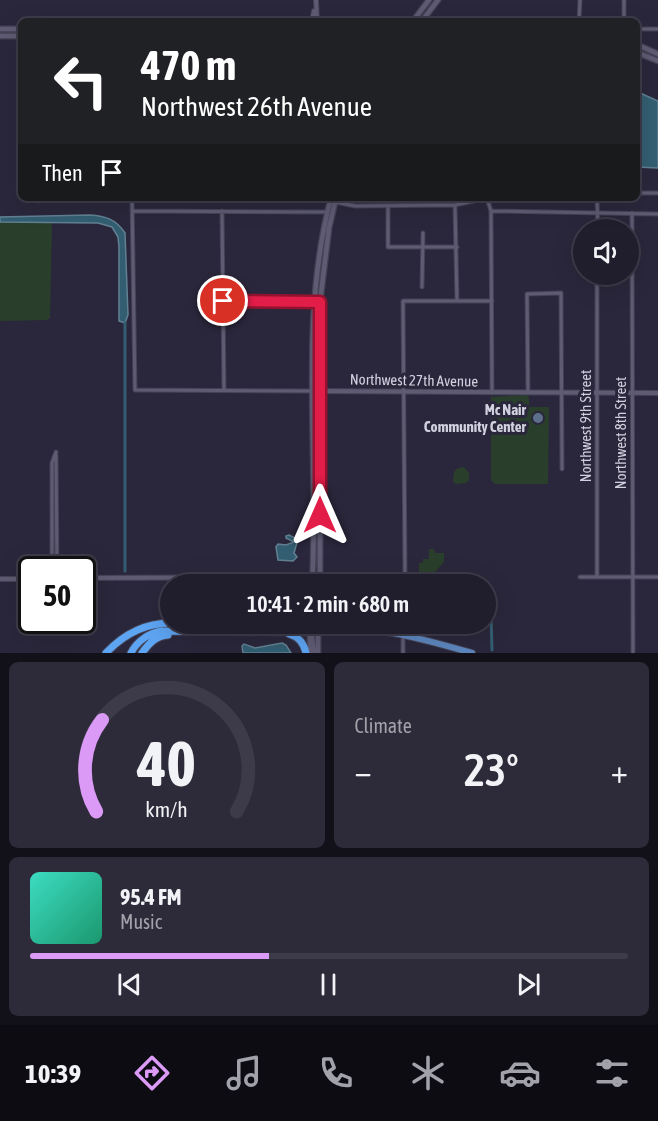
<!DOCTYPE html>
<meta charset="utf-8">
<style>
:root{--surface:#201d2d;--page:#2d2a39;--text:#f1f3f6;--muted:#a2a2aa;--line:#3d3b49;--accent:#da9af6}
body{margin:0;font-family:"Asap Condensed",sans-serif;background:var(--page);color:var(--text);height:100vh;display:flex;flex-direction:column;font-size:22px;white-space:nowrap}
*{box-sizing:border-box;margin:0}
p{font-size:20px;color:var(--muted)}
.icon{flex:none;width:33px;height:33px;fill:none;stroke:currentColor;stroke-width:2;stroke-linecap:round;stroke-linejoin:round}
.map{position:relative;height:653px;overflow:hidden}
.drawer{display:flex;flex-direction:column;gap:9px;padding:9px;background:#121019;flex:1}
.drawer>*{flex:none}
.guide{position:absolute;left:18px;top:18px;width:622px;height:183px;border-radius:9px;box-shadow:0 6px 24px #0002,0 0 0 2px var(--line);background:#202124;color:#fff;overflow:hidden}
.tools{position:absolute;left:573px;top:219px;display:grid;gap:12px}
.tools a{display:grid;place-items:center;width:66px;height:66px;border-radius:50%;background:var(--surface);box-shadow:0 6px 24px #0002,0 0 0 2px var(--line);font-size:30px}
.speed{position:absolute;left:18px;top:556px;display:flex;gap:12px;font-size:30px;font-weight:700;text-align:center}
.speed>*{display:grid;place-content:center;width:78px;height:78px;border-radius:50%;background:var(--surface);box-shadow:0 6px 24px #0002,0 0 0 2px var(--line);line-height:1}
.speed .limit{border:3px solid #111;border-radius:9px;background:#fff;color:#111}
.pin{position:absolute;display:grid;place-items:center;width:51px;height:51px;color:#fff;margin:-26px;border:3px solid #fff;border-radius:50%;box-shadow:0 2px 6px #0007}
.me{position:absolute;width:66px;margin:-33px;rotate:0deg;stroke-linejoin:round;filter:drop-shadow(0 0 4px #0008)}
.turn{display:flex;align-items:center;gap:21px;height:126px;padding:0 24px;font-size:27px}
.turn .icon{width:78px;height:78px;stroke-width:2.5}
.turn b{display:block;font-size:42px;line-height:51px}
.then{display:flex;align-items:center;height:57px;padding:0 24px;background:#0003;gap:12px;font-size:22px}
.big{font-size:45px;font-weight:600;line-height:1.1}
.drawer .tile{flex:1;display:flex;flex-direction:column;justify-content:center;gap:9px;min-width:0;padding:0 21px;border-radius:9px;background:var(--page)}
.drawer .dial{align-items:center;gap:0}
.dial svg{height:156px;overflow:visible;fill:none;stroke:var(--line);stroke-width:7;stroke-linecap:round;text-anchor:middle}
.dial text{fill:var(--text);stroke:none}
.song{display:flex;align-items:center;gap:18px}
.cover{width:72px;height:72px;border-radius:9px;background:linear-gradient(135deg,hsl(170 70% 55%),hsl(160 70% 35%))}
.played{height:6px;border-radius:3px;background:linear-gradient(90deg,var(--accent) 40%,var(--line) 40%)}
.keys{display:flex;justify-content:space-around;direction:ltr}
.heat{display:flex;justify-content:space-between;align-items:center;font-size:33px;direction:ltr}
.drawer .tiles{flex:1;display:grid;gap:9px;grid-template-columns:1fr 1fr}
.tile:last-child{grid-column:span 2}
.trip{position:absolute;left:160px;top:574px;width:336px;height:60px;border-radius:30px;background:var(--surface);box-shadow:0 6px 24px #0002,0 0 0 2px var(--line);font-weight:600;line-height:60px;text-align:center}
.tabs{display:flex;height:96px;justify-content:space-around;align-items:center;background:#0d0c12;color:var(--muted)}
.tabs .icon{width:42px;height:42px}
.tabs .selected{color:var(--accent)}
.tabs b{font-size:27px;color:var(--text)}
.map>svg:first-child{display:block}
.green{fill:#2a3f2b}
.water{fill:#335e72;stroke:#628092;stroke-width:1.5}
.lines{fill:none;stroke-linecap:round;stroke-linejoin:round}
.canal{stroke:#335e72;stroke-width:3}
.minor-casing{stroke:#444254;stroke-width:5}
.tertiary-casing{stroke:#444254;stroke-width:6}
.secondary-casing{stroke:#444254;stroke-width:7}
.primary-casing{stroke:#444254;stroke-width:8}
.motorway-casing{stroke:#444254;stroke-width:9}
.minor{stroke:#5e5b73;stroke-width:3}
.tertiary{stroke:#5e5b73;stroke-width:4}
.secondary{stroke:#5e5b73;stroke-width:4.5}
.primary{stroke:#5d87bf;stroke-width:6}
.motorway{stroke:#5da4f2;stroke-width:7}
.route-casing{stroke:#92132f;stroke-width:15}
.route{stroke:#e11d48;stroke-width:10}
.service-dot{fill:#5c6f8a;stroke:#2a273c;stroke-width:2}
.labels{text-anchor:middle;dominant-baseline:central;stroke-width:6;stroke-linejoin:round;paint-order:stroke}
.street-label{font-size:15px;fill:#d1d0de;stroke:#2a273c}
.poi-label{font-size:15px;font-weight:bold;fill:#d1d0de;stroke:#2a273c;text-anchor:end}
</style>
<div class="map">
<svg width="658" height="653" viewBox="0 0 658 653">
<rect width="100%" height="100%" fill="#2a273c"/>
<path class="green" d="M0 222H52L50 318 47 320 0 321Z
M526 395 529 398V407H549L548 484H495L491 480V397Z
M464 467 469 473V480L466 483 455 484 453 481 454 472 458 468Z
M429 549H434L435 553H444V562L435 572 419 574V563H423V559H429Z"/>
<path class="water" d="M638 92 658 101V168L638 167Z
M90 215C105 216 116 219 125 233L128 315 125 323 119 321V247L118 237 112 227 98 223 0 222V217Z
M289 535 295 538 297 536 298 539 294 553 297 557 293 561 278 560 276 547 278 544 286 545 294 542 286 538V536Z
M282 643 286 645 291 653H243L242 646 244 644 255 648Z"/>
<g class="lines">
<path class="canal" d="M125 571V323
M486 599 491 615 492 650"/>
<g class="minor-casing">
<path id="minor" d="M579 21 580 0
M624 21V0
M638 29H658
M638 193H658
M39 198V201
M132 198 135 390 313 391
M487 198 491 211 492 393
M597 198 598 230
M335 202 355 206 455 205 488 198
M455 205 457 301
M388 206V247H457
M132 211 327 212
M222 211 224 391
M491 211 658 214
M632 213 633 653
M422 287 423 233
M223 301 314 302
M528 393 527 294 561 293 562 469
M56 455 57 570
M52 570V463L56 452
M405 573 403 301H492
M580 577H658
M597 577V274
M403 637V653"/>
</g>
<g class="tertiary-casing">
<path id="tertiary" d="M316 0 317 21
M312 21 314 11
M314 391 658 393
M82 578 312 577
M0 579H32"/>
</g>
<g class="secondary-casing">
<path id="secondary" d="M413 21 429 0
M422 21 438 0
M0 29H21
M0 36H21
M638 45 658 54
M638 53 658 61
M312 585C320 459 298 320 331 198
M320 585V302L329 228 336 198
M312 637 314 653
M310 653V632
M318 653V629"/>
</g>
<g class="primary-casing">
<path id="primary" d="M310 627C367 624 417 637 472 653
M310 632H352L366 630"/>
</g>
<g class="motorway-casing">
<path id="motorway" d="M231 624 310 627
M213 627 234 625
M289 634C299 637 304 643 306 653
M106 653C123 635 145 623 171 623
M131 653C137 641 149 633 162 631L310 632
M142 653C149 643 156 636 168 635"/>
</g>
<use href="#minor" class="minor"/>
<use href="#tertiary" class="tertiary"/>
<use href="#secondary" class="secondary"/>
<use href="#primary" class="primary"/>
<use href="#motorway" class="motorway"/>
</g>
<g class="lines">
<g class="route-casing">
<path id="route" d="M223 301 320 302V515"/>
</g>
<use href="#route" class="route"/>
</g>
<circle class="service-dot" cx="538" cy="418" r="6"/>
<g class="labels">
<g class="street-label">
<text transform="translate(414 380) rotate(1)">Northwest 27th Avenue</text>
<text transform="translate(585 426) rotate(-90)">Northwest 9th Street</text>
<text transform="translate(620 433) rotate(-90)">Northwest 8th Street</text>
</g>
<g class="poi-label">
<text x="526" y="409">Mc Nair<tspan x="526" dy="17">Community Center</tspan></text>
</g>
</g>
</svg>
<div class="tools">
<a><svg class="icon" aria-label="sound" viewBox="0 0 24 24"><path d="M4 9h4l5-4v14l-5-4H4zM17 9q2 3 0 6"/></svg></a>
</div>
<div class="speed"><div class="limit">50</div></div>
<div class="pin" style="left:223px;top:301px;background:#d93025"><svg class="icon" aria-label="arrive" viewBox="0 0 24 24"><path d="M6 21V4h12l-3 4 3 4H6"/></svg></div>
<svg class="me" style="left:320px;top:515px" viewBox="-20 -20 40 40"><path d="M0-17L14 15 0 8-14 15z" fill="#e11d48" stroke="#fff" stroke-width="4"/></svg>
<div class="trip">10:41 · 2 min · 680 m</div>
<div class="guide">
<div class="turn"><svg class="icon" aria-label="left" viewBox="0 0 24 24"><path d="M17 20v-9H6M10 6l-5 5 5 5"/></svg><div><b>470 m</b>Northwest 26th Avenue</div></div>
<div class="then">Then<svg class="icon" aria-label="arrive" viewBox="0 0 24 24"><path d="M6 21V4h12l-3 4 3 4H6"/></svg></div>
</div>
</div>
<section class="drawer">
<div class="tiles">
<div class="tile dial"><svg viewBox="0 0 100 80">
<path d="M14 69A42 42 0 1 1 86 69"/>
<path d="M14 69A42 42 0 0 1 17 22" stroke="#da9af6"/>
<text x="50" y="56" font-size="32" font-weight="700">40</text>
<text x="50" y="72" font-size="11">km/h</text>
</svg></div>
<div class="tile"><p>Climate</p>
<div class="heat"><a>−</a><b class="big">23°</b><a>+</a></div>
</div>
<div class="tile">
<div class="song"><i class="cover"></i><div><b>95.4 FM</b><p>Music</p></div></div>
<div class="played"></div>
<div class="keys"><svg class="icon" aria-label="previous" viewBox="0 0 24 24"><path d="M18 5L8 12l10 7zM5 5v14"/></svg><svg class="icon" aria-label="pause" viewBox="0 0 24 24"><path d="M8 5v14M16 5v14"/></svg><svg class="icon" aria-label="next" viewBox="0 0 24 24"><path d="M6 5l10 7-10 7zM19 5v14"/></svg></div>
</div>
</div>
</section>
<nav class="tabs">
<b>10:39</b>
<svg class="icon selected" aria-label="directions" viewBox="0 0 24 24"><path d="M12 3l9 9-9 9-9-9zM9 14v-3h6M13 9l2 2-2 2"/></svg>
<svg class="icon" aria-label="music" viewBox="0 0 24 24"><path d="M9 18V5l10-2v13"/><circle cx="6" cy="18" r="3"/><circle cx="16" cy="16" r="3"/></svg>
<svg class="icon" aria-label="phone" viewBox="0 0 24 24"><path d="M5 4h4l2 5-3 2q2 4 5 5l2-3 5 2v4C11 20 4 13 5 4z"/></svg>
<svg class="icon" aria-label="climate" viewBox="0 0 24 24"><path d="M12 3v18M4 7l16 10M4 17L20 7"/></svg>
<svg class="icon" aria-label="car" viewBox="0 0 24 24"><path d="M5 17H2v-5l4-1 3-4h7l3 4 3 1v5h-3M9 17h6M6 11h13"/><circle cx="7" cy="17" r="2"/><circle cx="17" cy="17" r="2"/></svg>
<svg class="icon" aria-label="filters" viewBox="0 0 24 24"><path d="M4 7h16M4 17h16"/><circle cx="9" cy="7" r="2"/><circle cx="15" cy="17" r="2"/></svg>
</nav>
